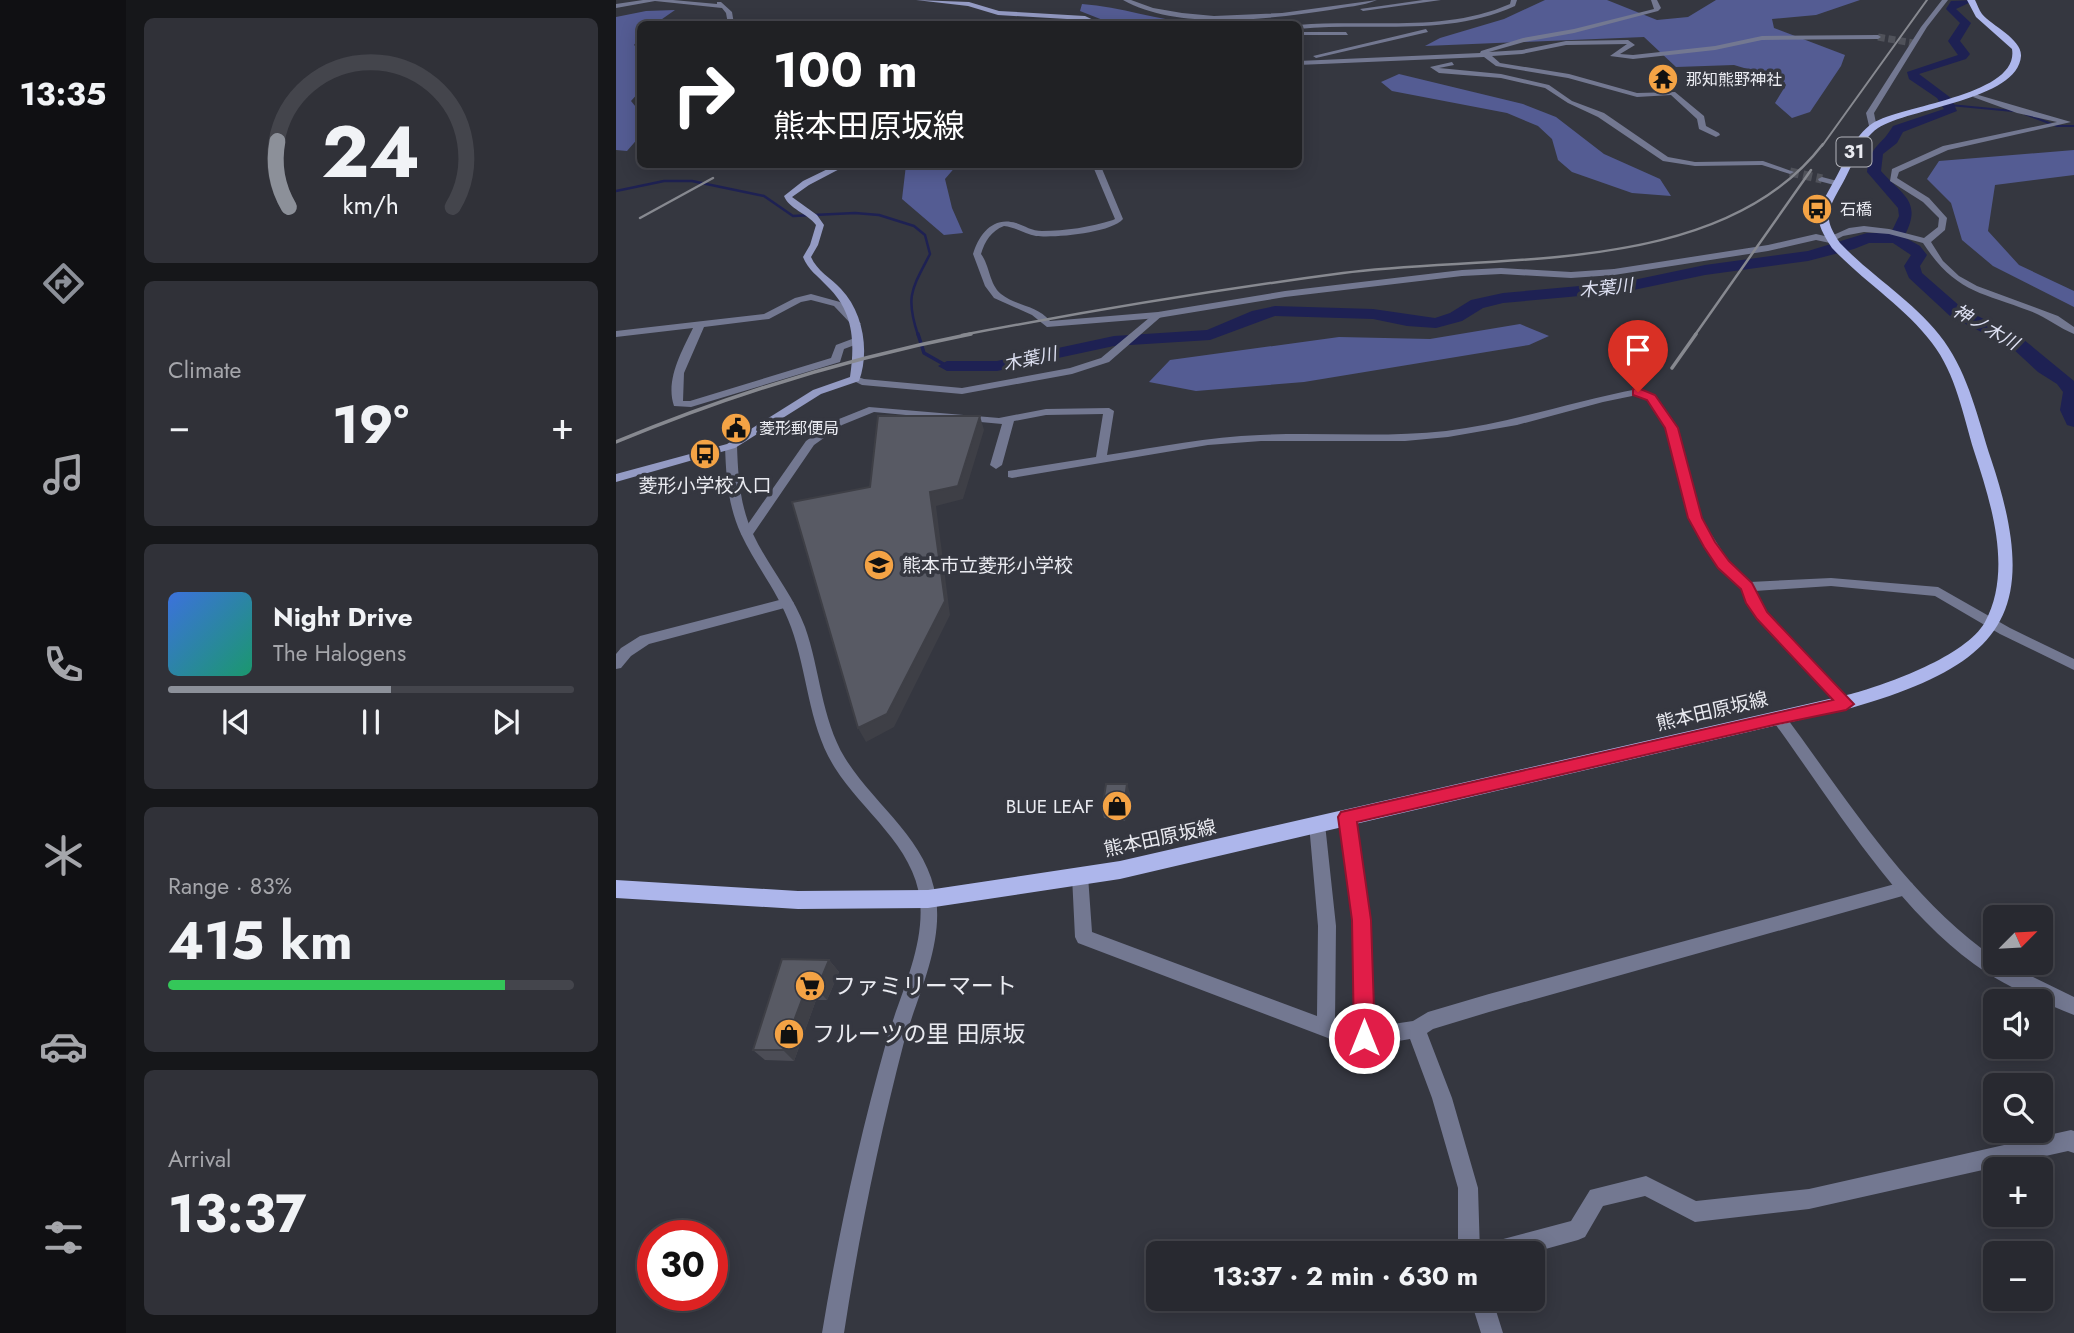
<!DOCTYPE html>
<meta charset="utf-8">
<style>
:root{--surface:#282930;--page:#303138;--text:#f1f3f6;--muted:#a5a6ab;--line:#44454c;--accent:#8c9099}
body{margin:0;font-family:Jost,"Noto Sans JP",sans-serif;background:var(--page);color:var(--text);height:100vh;display:flex;flex-direction:column;font-size:26px;white-space:nowrap}
*{box-sizing:border-box;margin:0}
p{font-size:23px;color:var(--muted)}
.icon{flex:none;width:38px;height:38px;fill:none;stroke:currentColor;stroke-width:2;stroke-linecap:round;stroke-linejoin:round}
.map{position:relative;flex:1;overflow:hidden}
.details{display:flex;flex-direction:column;gap:18px;padding:18px;background:#16171a;width:490px}
.details>*{flex:none}
.hud{position:absolute;left:21px;top:21px;width:665px;height:147px;border-radius:10px;box-shadow:0 4px 18px #0003,0 0 0 2px var(--line);background:#202124;color:#fff;overflow:hidden}
.needle{width:46px;rotate:66deg}
.buttons{position:absolute;left:1367px;top:905px;display:grid;gap:14px}
.buttons a{display:grid;place-items:center;width:70px;height:70px;border-radius:10px;background:var(--surface);box-shadow:0 4px 18px #0003,0 0 0 2px var(--line);font-size:35px}
.speed{position:absolute;left:21px;top:1220px;display:flex;gap:14px;font-size:35px;font-weight:700;text-align:center}
.speed>*{display:grid;place-content:center;width:91px;height:91px;border-radius:50%;background:var(--surface);box-shadow:0 4px 18px #0003,0 0 0 2px var(--line);line-height:1}
.speed .limit{border:10px solid #d22;background:#fff;color:#111}
.pin{position:absolute;display:grid;place-items:center;width:60px;height:60px;color:#fff;margin:-72px -30px;border-radius:50% 50% 50% 0;rotate:-45deg;box-shadow:0 0 7px #0007}
.pin .icon{rotate:45deg}
.me{position:absolute;width:77px;margin:-38px;rotate:0deg;stroke-linejoin:round;filter:drop-shadow(0 0 5px #0008)}
.turn{display:flex;align-items:center;gap:24px;height:147px;padding:0 21px;font-size:32px}
.turn .icon{width:91px;height:91px;stroke-width:2.5}
.turn b{display:block;font-size:49px;line-height:60px}
.big{font-size:52px;font-weight:700;line-height:1.1}
.details .card{flex:1;display:flex;flex-direction:column;justify-content:center;gap:10px;min-width:0;padding:0 24px;border-radius:10px;background:var(--page)}
.details .dial{align-items:center;gap:0}
.dial svg{height:182px;overflow:visible;fill:none;stroke:var(--line);stroke-width:7;stroke-linecap:round;text-anchor:middle}
.dial text{fill:var(--text);stroke:none}
.song{display:flex;align-items:center;gap:21px}
.cover{width:84px;height:84px;border-radius:10px;background:linear-gradient(135deg,hsl(220 70% 55%),hsl(160 70% 35%))}
.played{height:7px;border-radius:4px;background:linear-gradient(90deg,var(--accent) 55%,var(--line) 55%)}
.keys{display:flex;justify-content:space-around;direction:ltr}
.heat{display:flex;justify-content:space-between;align-items:center;font-size:38px;direction:ltr}
.charge{height:10px;border-radius:5px;background:linear-gradient(90deg,#34c759 83%,var(--line) 0)}
.trip{position:absolute;left:530px;top:1241px;width:399px;height:70px;border-radius:10px;background:var(--surface);box-shadow:0 4px 18px #0003,0 0 0 2px var(--line);font-weight:700;line-height:70px;text-align:center}
main{display:flex;flex:1;min-height:0}
.tabs{display:flex;flex-direction:column;width:126px;justify-content:space-around;align-items:center;background:#101013;color:var(--muted)}
.tabs .icon{width:49px;height:49px}
.tabs .active{color:var(--accent)}
.tabs b{font-size:32px;color:var(--text)}
.map>svg:first-child{display:block}
.forest{fill:#545c93}
.lines{fill:none;stroke-linecap:round;stroke-linejoin:round}
.stream-far2{stroke:#1e2153;stroke-width:2}
.stream-far1{stroke:#1e2153;stroke-width:2.5}
.stream{stroke:#1e2153;stroke-width:3.5}
.river{fill:#1e2153;fill-rule:evenodd}
.minor-tunnel-far1{stroke:#50525a;stroke-width:7;stroke-dasharray:7 3.5;stroke-linecap:butt}
.minor-tunnel{stroke:#50525a;stroke-width:9;stroke-dasharray:9 4.5;stroke-linecap:butt}
.minor{fill:#737891;fill-rule:evenodd}
.tertiary{fill:#737891;fill-rule:evenodd}
.secondary{fill:#949bc4;fill-rule:evenodd}
.primary{fill:#adb6eb;fill-rule:evenodd}
.rail-far2{stroke:#878990;stroke-width:2}
.rail-far1{stroke:#878990;stroke-width:2.5}
.rail{stroke:#878990;stroke-width:3.5}
.wall{fill:#4c4d56}
.shaded-wall{fill:#3e3f46}
.building{fill:#585a64;stroke:#3e3f46;stroke-width:2}
.route{fill:#e11d48;stroke:#92132f;stroke-width:2}
.labels{text-anchor:middle;dominant-baseline:central;stroke-width:7;stroke-linejoin:round;paint-order:stroke}
.far-poi-label{font-size:16px;fill:#e9eaf0;stroke:#353740;text-anchor:start}
.shield{fill:#353740;stroke:#b3b4bb;stroke-width:2}
.shield-label{font-size:18px;font-weight:bold;fill:#e9eaf0}
.far-water-label{font-size:18px;font-style:italic;fill:#dee1f3;stroke:#353740}
.poi-label{font-size:19px;fill:#e9eaf0;stroke:#353740}
.street-label{font-size:19px;fill:#e9eaf0;stroke:#353740}
.near-poi-label{font-size:23px;fill:#e9eaf0;stroke:#353740;text-anchor:start}
</style>
<main>
<nav class="tabs">
<b>13:35</b>
<svg class="icon active" aria-label="directions" viewBox="0 0 24 24"><path d="M12 3l9 9-9 9-9-9zM9 14v-3h6M13 9l2 2-2 2"/></svg>
<svg class="icon" aria-label="music" viewBox="0 0 24 24"><path d="M9 18V5l10-2v13"/><circle cx="6" cy="18" r="3"/><circle cx="16" cy="16" r="3"/></svg>
<svg class="icon" aria-label="phone" viewBox="0 0 24 24"><path d="M5 4h4l2 5-3 2q2 4 5 5l2-3 5 2v4C11 20 4 13 5 4z"/></svg>
<svg class="icon" aria-label="climate" viewBox="0 0 24 24"><path d="M12 3v18M4 7l16 10M4 17L20 7"/></svg>
<svg class="icon" aria-label="car" viewBox="0 0 24 24"><path d="M5 17H2v-5l4-1 3-4h7l3 4 3 1v5h-3M9 17h6M6 11h13"/><circle cx="7" cy="17" r="2"/><circle cx="17" cy="17" r="2"/></svg>
<svg class="icon" aria-label="filters" viewBox="0 0 24 24"><path d="M4 7h16M4 17h16"/><circle cx="9" cy="7" r="2"/><circle cx="15" cy="17" r="2"/></svg>
</nav>
<section class="details">
<div class="card dial"><svg viewBox="0 0 100 80">
<path d="M14 69A42 42 0 1 1 86 69"/>
<path d="M14 69A42 42 0 0 1 9 40" stroke="#8c9099"/>
<text x="50" y="56" font-size="32" font-weight="700">24</text>
<text x="50" y="72" font-size="11">km/h</text>
</svg></div>
<div class="card"><p>Climate</p>
<div class="heat"><a>−</a><b class="big">19°</b><a>+</a></div>
</div>
<div class="card">
<div class="song"><i class="cover"></i><div><b>Night Drive</b><p>The Halogens</p></div></div>
<div class="played"></div>
<div class="keys"><svg class="icon" aria-label="previous" viewBox="0 0 24 24"><path d="M18 5L8 12l10 7zM5 5v14"/></svg><svg class="icon" aria-label="pause" viewBox="0 0 24 24"><path d="M8 5v14M16 5v14"/></svg><svg class="icon" aria-label="next" viewBox="0 0 24 24"><path d="M6 5l10 7-10 7zM19 5v14"/></svg></div>
</div>
<div class="card"><p>Range · 83%</p><b class="big">415 km</b><div class="charge"></div></div>
<div class="card"><p>Arrival</p><b class="big">13:37</b></div>
</section>
<div class="map">
<svg width="1458" height="1333" viewBox="0 0 1458 1333">
<rect width="100%" height="100%" fill="#353740"/>
<path class="forest" d="M929 0H991L1041 20 1072 17 1100 0H1244L1200 15 1156 19 1158 28 1229 55 1225 66 1194 112 1176 118 1159 103 1170 85 1165 79 1118 65 1060 67 1028 37 809 46 824 38 888 19Z
M466 4C505 7 542 20 581 24H497L464 11Z
M59 10 39 24H24V37L18 45 24 50V91L15 101 24 112V136L11 151 0 150V17L30 11Z
M783 74 907 104 940 117 988 154 1044 179 1055 196 1016 193 956 172 942 160 936 139 922 126 891 113 776 91 765 82Z
M1458 150V175L1379 185 1372 231 1403 265 1458 291V307L1377 266 1346 240 1335 203 1311 179 1323 161Z
M290 165H341L329 179 336 208 347 233 328 235 286 199Z
M904 324 933 336 913 345 688 382 580 391 533 382 554 360 723 337 814 339Z"/>
<g class="lines">
<path class="stream-far2" d="M1334 105 1397 111
M1409 114 1441 126H1458"/>
<path class="stream-far1" d="M0 191 48 181H76L148 196 177 216 239 213 263 215 298 226 309 235 314 254C296 289 289 296 302 335"/>
<path class="stream" d="M302 334 308 353 331 366"/>
<path class="river" d="M1359 0 1340 9 1355 23 1344 41 1354 54 1350 59 1303 74 1335 98 1341 111 1287 132 1281 143 1267 154 1265 171C1287 196 1307 201 1288 237L1304 246 1311 255 1304 266 1306 273 1346 308 1407 339 1458 381V427L1451 425 1444 410 1447 392 1441 384 1422 372 1395 347 1334 316 1293 278 1288 266 1295 255 1277 243H1253L1238 249 1192 261 1089 275 1008 292 887 303 867 308 846 321 820 328 791 326 757 319 659 316 594 340 498 346 381 371H331L322 366 331 361H381L498 336 591 330 636 311 659 306 757 309 819 318 834 313 855 300 887 293 1008 282 1089 265 1192 251 1251 233H1275L1283 216 1282 208 1251 172C1255 143 1264 148 1277 126L1328 109 1321 98 1293 79 1291 72 1342 55 1332 41 1344 23 1330 9 1335 1Z"/>
<path class="minor-tunnel-far1" d="M1262 37 1297 43"/>
<path class="minor-tunnel" d="M1174 172 1206 179"/>
<path class="minor" d="M27 0H57L101 4V2H105L116 12 118 24H112L110 13 106 8 39 1 0 8V4Z
M507 0H515L537 8 566 13 598 16 666 13 761 0C747 6 729 7 714 10 654 19 562 31 507 0Z
M807 0H825L747 11 744 9Z
M895 0H901L899 6C831 37 755 22 682 29V25C753 19 828 33 894 4Z
M1035 0H1041L1045 8 1042 11 958 33 908 42 873 52 906 50 950 41 1012 40 1019 45 1004 54 1017 55 1099 46 1146 36 1262 35 1265 37 1262 39 1146 40 1099 50 1017 59 994 56 1011 44 950 45 906 54 876 56 884 63 953 74 1021 93 1059 92 1088 116 1090 126 1103 133 1104 135 1100 137 1083 129 1081 119 1055 95 1021 97 952 78 880 66 868 57 682 65V61L864 53 865 51 907 38 958 29 1038 9Z
M1326 0H1332L1311 27 1258 113 1261 128 1254 130 1250 113 1305 27Z
M299 22H341L344 24H296Z
M810 29 812 32 700 58 697 56Z
M730 32 732 35H682L684 32Z
M836 62 838 65 823 68 885 74 933 85 956 101 988 113 1052 157 1079 162 1147 161 1178 172 1174 174 1146 165 1079 166 1047 161 982 117 952 103 929 88 885 78 823 73 814 67Z
M1359 94 1455 122 1332 150 1283 172 1281 178 1313 198 1331 218 1329 230 1315 242 1327 261 1343 276 1361 286 1442 316 1458 327V334C1443 328 1430 317 1414 311 1364 292 1339 292 1307 243L1273 234 1248 232 1227 236 1214 243 1200 240 1152 251 998 275 955 278 885 274 846 276 669 297 542 318 431 327 416 315 378 298 369 286 357 254C363 234 377 216 400 223 409 226 416 231 426 231 450 231 474 227 497 220L499 219 476 164H484L507 219C495 233 439 238 420 236 409 234 399 227 388 226 375 231 369 241 365 254 374 266 373 284 385 294 400 306 421 305 434 321L542 312 669 291 846 270 885 268 955 272 998 269 1152 245 1200 234 1213 237 1233 228 1248 226 1273 229 1308 238 1322 227 1323 218 1307 202 1274 181 1276 169 1327 146 1441 122 1401 113 1357 97Z
M1206 177 1225 182 1226 184 1222 186 1203 181 1202 179Z
M195 294 224 302 245 324 237 326 218 306 195 300 185 302 153 319 88 327 68 373 67 401H74L215 358 220 345 236 339H244V343L228 349 224 362 75 407 58 406C49 380 66 351 77 328L0 337V331L148 314 179 298Z
M1022 389 1039 395 1057 422 1085 518 1113 562 1134 582 1215 578 1322 587 1394 628 1458 659V670L1384 634 1319 596 1215 586 1139 591 1151 612 1237 704 1235 708H1225L1141 618 1130 603 1125 589 1103 568 1073 518 1047 422 1031 399 1021 395 987 402 901 425 832 437 789 441H645L592 445 396 478 392 477V471L480 457 487 414 430 415 398 421 386 465 380 469 374 465 386 424 258 412 226 425 198 445 135 537 131 538 125 534 190 441 218 421 253 407 383 418 430 409 493 408 498 411 491 455C542 447 593 437 644 435 706 432 768 438 830 431 895 423 958 401 1022 389Z
M171 598 178 603 176 606 33 644 15 656 5 668 0 669V654L5 648 24 636Z
M731 810 737 812 739 817 754 920 757 1027 797 1021 812 1012 873 994 1290 881 1296 883 1298 888 1296 893 1290 895 873 1012 817 1029 811 1033 836 1098 862 1188 864 1253H842V1188L816 1098 794 1039 748 1047 733 1046 462 943 459 937 456 876 458 871 464 869 470 871 472 876 476 932 701 1016 702 926 693 824 695 819 701 817 707 819 709 824 720 926 719 1023 739 1028 736 920 723 817 725 812Z
M1455 1130 1458 1131V1153L1452 1151 1193 1209 1079 1222 1029 1196 987 1206 969 1237 962 1240 915 1253H865L868 1245 876 1242 955 1221 974 1190 1030 1176 1080 1201 1193 1189Z
M854 1298H876L887 1333H865Z"/>
<path class="tertiary" d="M539 313 547 315 493 362 456 374 346 394 246 385 234 379 239 376 248 379 346 388 454 368 485 358Z
M115 443 121 446C122 476 124 506 137 534 152 566 176 593 189 627 204 669 205 718 229 758 258 805 312 840 320 898 327 946 301 997 288 1042 263 1138 243 1235 228 1333H206C222 1236 243 1139 270 1043 282 998 309 949 304 900 298 846 246 811 219 768 192 725 192 674 175 627 163 593 140 566 125 534 112 506 110 476 109 446Z
M1162 711 1167 713C1229 796 1292 899 1379 958V962H1386L1458 997V1015C1423 1001 1389 986 1358 964 1278 906 1215 800 1157 721L1155 717 1157 713Z"/>
<path class="secondary" d="M300 0 353 2 383 11 469 16 486 24H479L468 20 382 15 352 6Z
M222 164H233L193 185 176 197 201 215 208 225 202 245 195 257C201 271 215 278 225 289 247 312 254 351 243 381L205 394 119 448 0 482V474L111 444 197 390 234 377C239 342 238 312 211 286 202 276 192 270 187 257L194 245 200 225C191 213 173 209 168 196L187 181Z"/>
<path class="primary" d="M1351 0H1359C1361 4 1363 10 1366 14 1376 26 1406 39 1405 56 1402 100 1293 108 1262 128 1243 141 1237 166 1225 186 1211 211 1207 218 1224 243 1256 277 1301 303 1328 341 1353 376 1362 419 1375 459 1427 614 1387 664 1235 708L504 879 312 908 182 909 0 898V880L182 891 312 890 504 861 1235 694C1272 684 1350 656 1369 622 1397 570 1375 503 1358 451 1347 415 1340 374 1316 343 1289 307 1247 281 1216 248 1195 216 1201 212 1218 181 1230 161 1237 136 1257 123 1286 105 1404 95 1396 49L1360 17Z"/>
<path class="rail-far2" d="M1206 146 1311 0"/>
<path class="rail-far1" d="M24 218 97 178
M346 335C472 311 599 290 727 273 878 253 1104 279 1207 144
M1079 335 1195 170"/>
<path class="rail" d="M1056 368 1080 334
M0 442C115 394 233 358 355 334"/>
</g>
<path class="wall" d="M514 793 509 821 488 818 486 810Z
M213 960 223 972 211 1000H200L178 1061 149 1060 137 1050Z"/>
<path class="shaded-wall" d="M364 416 368 430 347 499 320 506 334 615 278 727 250 742 242 728 314 492Z
M511 784 514 793 509 821 507 813Z
M213 960 223 972 211 1000 201 989Z
M190 989 200 1000 178 1061 167 1050Z"/>
<path class="building" d="M262 416H364L342 486 314 492 329 601 271 714 242 728 176 502 254 487Z
M490 784H511L507 813 486 810Z
M166 959 213 960 201 989H190L167 1050H137Z"/>
<path class="route" d="M1022 388 1039 395 1062 428 1086 518 1099 542 1113 561 1136 583 1151 612 1238 704 1230 710 1162 724 741 822 755 920 759 1038 756 1046 748 1049 741 1046 738 1038 736 920 722 817 725 812 1217 700 1141 619 1130 603 1125 589 1102 568 1088 547 1072 518 1049 428 1031 400 1017 395V389Z"/>
<defs>
<g id="temple-disc" transform="scale(1.575)"><circle r="9.5" fill="#f4a345" stroke="#353740"/><path d="M0-6L5-2H3V0L6.5 2.5H4V6H1.5V3h-3V6H-4V2.5H-6.5L-3 0V-2H-5Z" fill="#111"/></g>
<g id="bus-disc" transform="scale(1.575)"><circle r="9.5" fill="#f4a345" stroke="#353740"/><path d="M-5-6H5V4H4V6H2V4H-2V6H-4V4H-5ZM-3.5-4V0h7V-4ZM-3.5 1.2v1.5H-2V1.2ZM2 1.2v1.5H3.5V1.2Z" fill="#111"/></g>
<g id="civic-disc" transform="scale(1.575)"><circle r="9.5" fill="#f4a345" stroke="#353740"/><path d="M-.6-6.5H3V-4.5H.6V-3L4-1V1h2V6H-6V1h2V-1L-.6-3ZM-1.2 2.5V6h2.4V2.5Z" fill="#111"/></g>
<g id="school-disc" transform="scale(1.575)"><circle r="9.5" fill="#f4a345" stroke="#353740"/><path d="M0-5L7-2L0 1L-7-2ZM-4 1L0 2.5L4 1V4Q0 6-4 4Z" fill="#111"/></g>
<g id="shop-disc" transform="scale(1.575)"><circle r="9.5" fill="#f4a345" stroke="#353740"/><path d="M-5-2.5h2.3a2.7 3.5 0 0 1 5.4 0H5L5.5 6h-11ZM-1.5-2.5h3a1.5 2.3 0 0 0-3 0Z" fill="#111"/></g>
<g id="supermarket-disc" transform="scale(1.575)"><circle r="9.5" fill="#f4a345" stroke="#353740"/><path d="M-6-5.5h2.5l.6 2H6L4.5 2H-2.5L-4.4-4H-6ZM-1.5 3.2a1.3 1.3 0 1 0 .1 0ZM3 3.2a1.3 1.3 0 1 0 .1 0Z" fill="#111"/></g>
</defs>
<g fill-rule="evenodd">
<use href="#temple-disc" x="1047" y="79"/>
<use href="#bus-disc" x="1201" y="209"/>
<use href="#civic-disc" x="120" y="428"/>
<use href="#bus-disc" x="89" y="454"/>
<use href="#school-disc" x="263" y="565"/>
<use href="#shop-disc" x="501" y="806"/>
<use href="#supermarket-disc" x="194" y="986"/>
<use href="#shop-disc" x="173" y="1034"/>
</g>
<g class="labels">
<g class="far-poi-label">
<text x="1070" y="79">那知熊野神社</text>
<text x="1224" y="209">石橋</text>
<text x="143" y="428">菱形郵便局</text>
</g>
<rect class="shield" x="1220.5" y="137.5" width="35" height="29" rx="5"/>
<g class="shield-label">
<text x="1238" y="152">31</text>
</g>
<g class="far-water-label">
<text transform="translate(990 288) rotate(-6)">木葉川</text>
<text transform="translate(1370 327) rotate(30)">神ノ木川</text>
<text transform="translate(414 359) rotate(-12)">木葉川</text>
</g>
<g class="poi-label">
<text x="89" y="485">菱形小学校入口</text>
<text x="286" y="565" text-anchor="start">熊本市立菱形小学校</text>
<text x="478" y="806" text-anchor="end">BLUE LEAF</text>
</g>
<g class="street-label">
<text transform="translate(1096 711) rotate(-13)">熊本田原坂線</text>
<text transform="translate(544 838) rotate(-12)">熊本田原坂線</text>
</g>
<g class="near-poi-label">
<text x="217" y="986">ファミリーマート</text>
<text x="196" y="1034">フルーツの里 田原坂</text>
</g>
</g>
</svg>
<div class="buttons">
<a><svg class="needle" viewBox="-14 -14 28 28"><path d="M0-13l5 13h-10z" fill="#e53935"/><path d="M0 13l5-13h-10z" fill="#a5a6ab"/></svg></a>
<a><svg class="icon" aria-label="sound" viewBox="0 0 24 24"><path d="M4 9h4l5-4v14l-5-4H4zM17 9q2 3 0 6"/></svg></a>
<a><svg class="icon" aria-label="search" viewBox="0 0 24 24"><circle cx="10" cy="10" r="6"/><path d="M15 15l6 6"/></svg></a>
<a>+</a>
<a>−</a>
</div>
<div class="speed"><div class="limit">30</div></div>
<div class="pin" style="left:1022px;top:392px;background:#d93025"><svg class="icon" aria-label="arrive" viewBox="0 0 24 24"><path d="M6 21V4h12l-3 4 3 4H6"/></svg></div>
<svg class="me" style="left:748px;top:1038px" viewBox="-20 -20 40 40"><circle r="17" fill="#e11d48" stroke="#fff" stroke-width="3"/><path d="M0-11L8 9 0 5-8 9z" fill="#fff"/></svg>
<div class="trip">13:37 · 2 min · 630 m</div>
<div class="hud">
<div class="turn"><svg class="icon" aria-label="right" viewBox="0 0 24 24"><path d="M7 20v-9h11M14 6l5 5-5 5"/></svg><div><b>100 m</b>熊本田原坂線</div></div>
</div>
</div>
</main>
